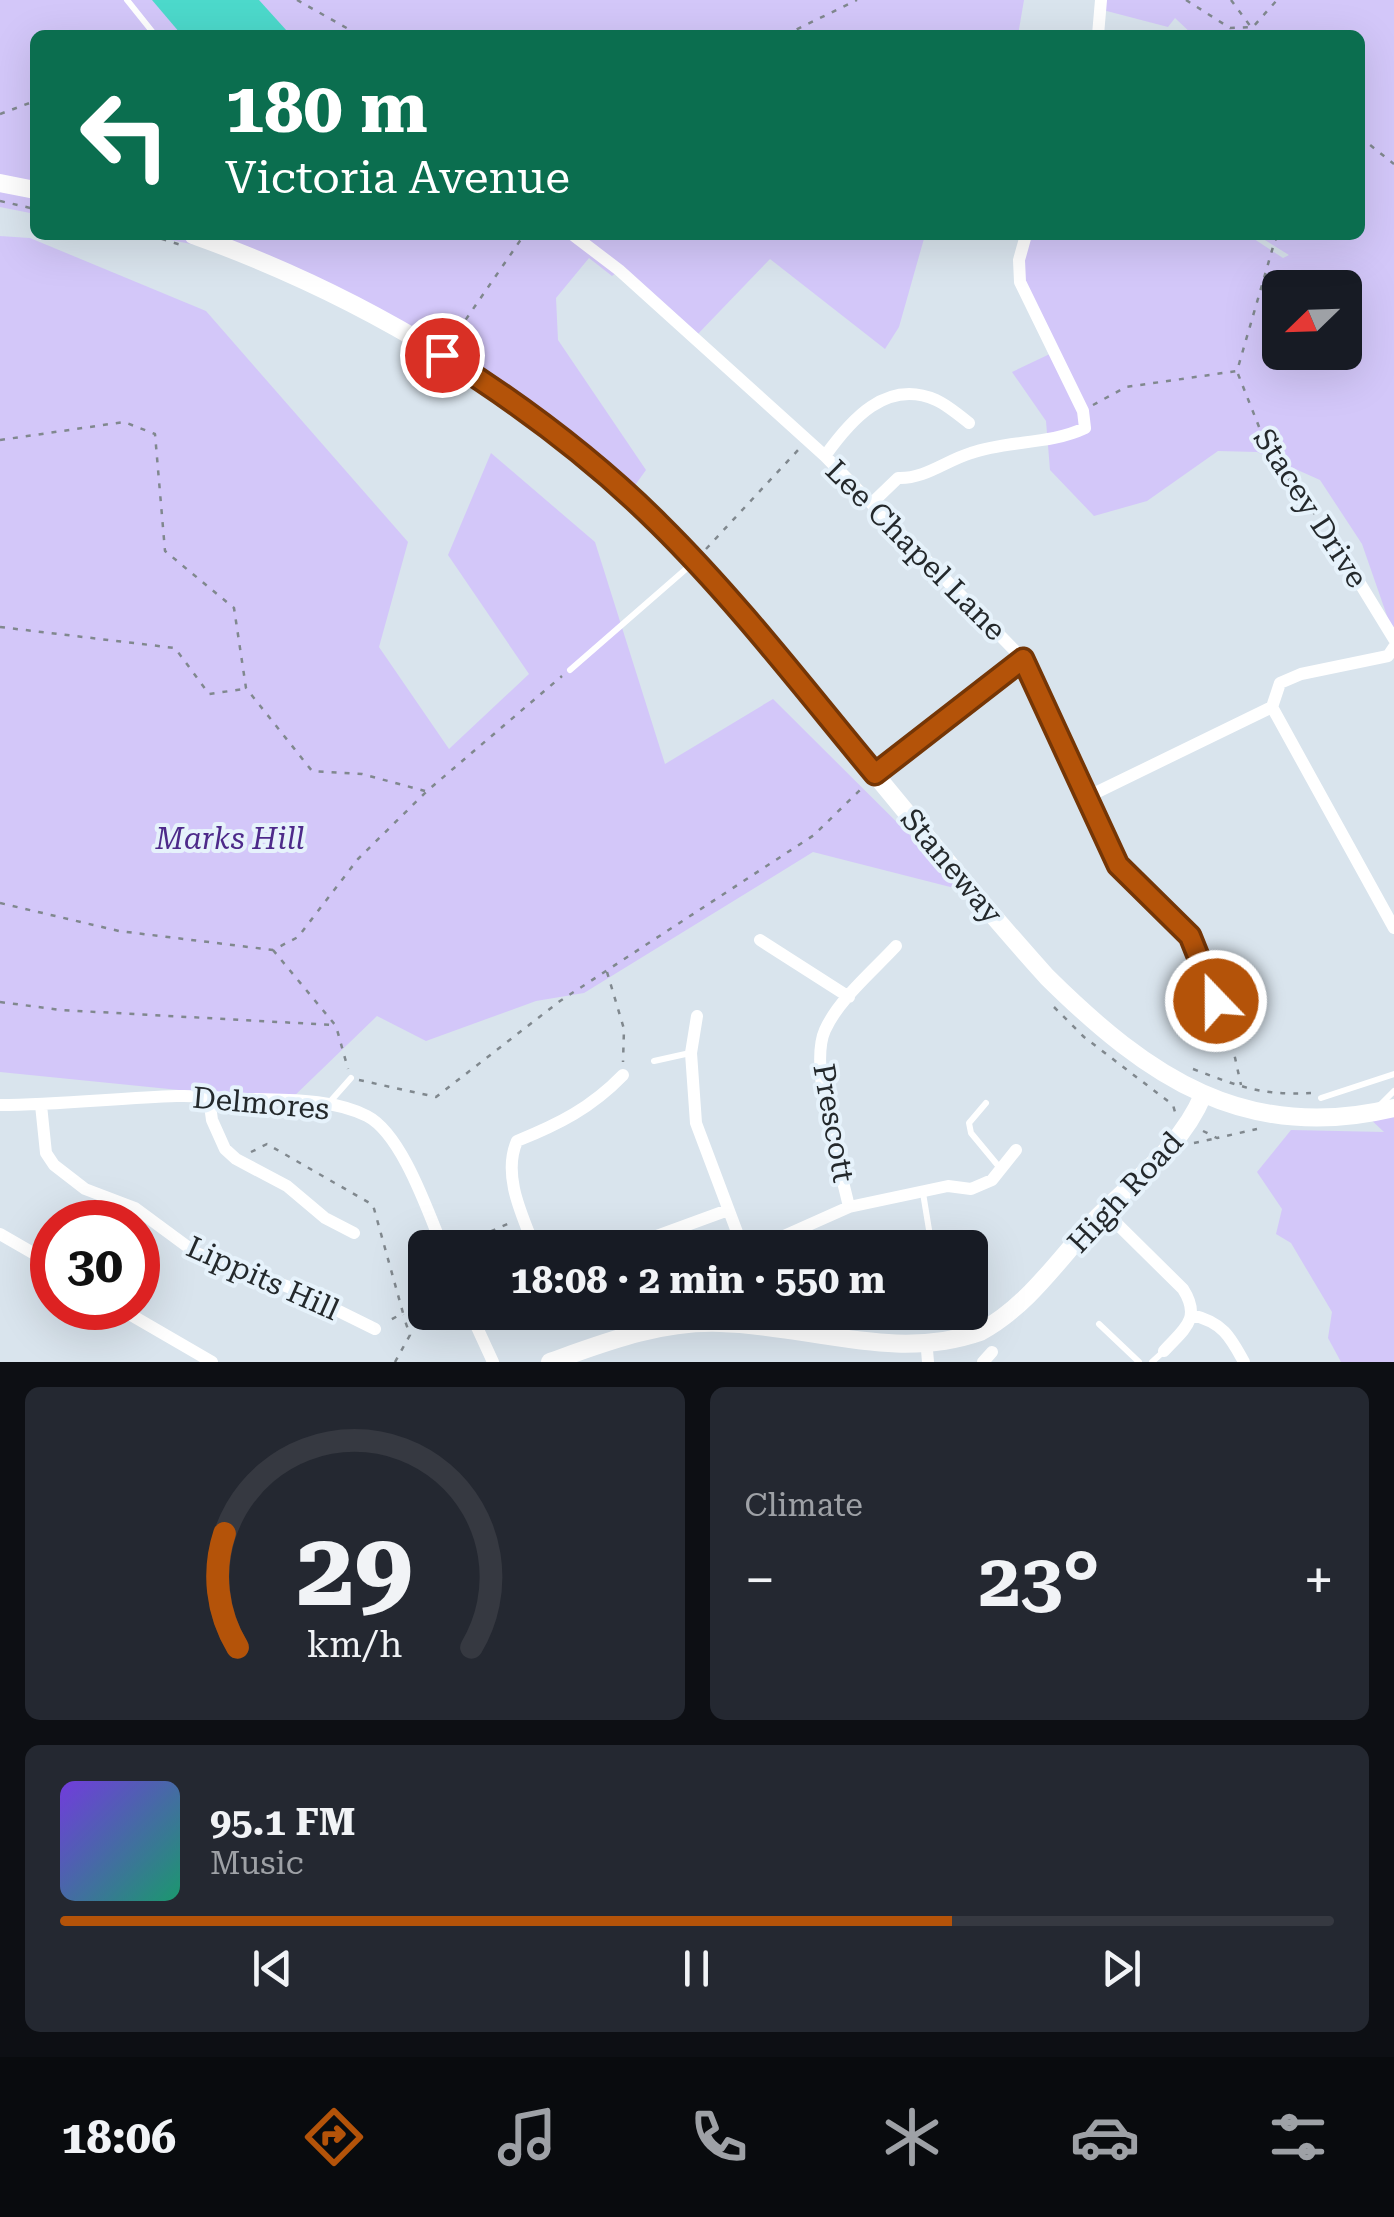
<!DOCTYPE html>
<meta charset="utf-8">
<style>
:root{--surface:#171b24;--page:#242831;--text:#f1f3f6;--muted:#9ea1a6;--line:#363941;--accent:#b45309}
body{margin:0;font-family:"Roboto Serif",serif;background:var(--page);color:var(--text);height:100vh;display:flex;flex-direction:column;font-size:38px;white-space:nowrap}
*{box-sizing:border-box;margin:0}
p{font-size:32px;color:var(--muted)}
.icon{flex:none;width:55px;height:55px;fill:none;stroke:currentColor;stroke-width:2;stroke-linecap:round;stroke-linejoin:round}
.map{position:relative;height:1362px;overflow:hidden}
.sheet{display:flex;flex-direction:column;gap:25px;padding:25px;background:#0d0f14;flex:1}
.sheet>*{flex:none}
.guide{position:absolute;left:30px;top:30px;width:1335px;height:210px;border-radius:15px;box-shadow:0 10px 40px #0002;background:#0b6e4f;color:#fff;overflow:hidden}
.needle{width:65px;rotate:247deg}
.fabs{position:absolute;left:1262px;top:270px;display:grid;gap:20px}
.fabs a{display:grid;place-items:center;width:100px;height:100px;border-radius:15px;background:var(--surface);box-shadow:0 10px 40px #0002;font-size:50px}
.speed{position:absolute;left:30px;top:1200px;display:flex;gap:20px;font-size:50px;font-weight:700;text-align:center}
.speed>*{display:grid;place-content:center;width:130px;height:130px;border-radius:50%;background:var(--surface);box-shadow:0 10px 40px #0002;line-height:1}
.speed .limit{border:15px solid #d22;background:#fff;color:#111}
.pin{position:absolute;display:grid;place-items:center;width:85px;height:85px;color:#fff;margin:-42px;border:5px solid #fff;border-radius:50%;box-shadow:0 2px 10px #0007}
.me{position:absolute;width:110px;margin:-55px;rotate:338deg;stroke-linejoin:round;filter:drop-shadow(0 0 8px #0008)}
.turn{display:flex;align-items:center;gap:35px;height:210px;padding:0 30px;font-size:45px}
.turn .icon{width:130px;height:130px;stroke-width:2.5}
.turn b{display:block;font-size:70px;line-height:85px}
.big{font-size:75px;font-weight:700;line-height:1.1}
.sheet .card{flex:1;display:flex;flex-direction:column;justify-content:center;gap:15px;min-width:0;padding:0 35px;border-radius:15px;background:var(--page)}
.sheet .dial{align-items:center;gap:0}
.dial svg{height:260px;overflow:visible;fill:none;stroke:var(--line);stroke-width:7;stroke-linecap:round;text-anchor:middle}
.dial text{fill:var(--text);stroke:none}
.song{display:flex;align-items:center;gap:30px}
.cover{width:120px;height:120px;border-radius:15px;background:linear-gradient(135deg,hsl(260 70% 55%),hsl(160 70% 35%))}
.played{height:10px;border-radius:5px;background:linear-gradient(90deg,var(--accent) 70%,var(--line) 70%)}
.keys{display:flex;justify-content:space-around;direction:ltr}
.heat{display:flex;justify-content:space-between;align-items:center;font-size:55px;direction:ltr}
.sheet .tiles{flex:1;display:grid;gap:25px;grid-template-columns:1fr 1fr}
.card:last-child{grid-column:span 2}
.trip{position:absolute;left:408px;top:1230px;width:580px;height:100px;border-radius:15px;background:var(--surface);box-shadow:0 10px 40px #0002;font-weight:700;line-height:100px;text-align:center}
.tabs{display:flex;height:160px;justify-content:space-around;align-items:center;background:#090b0e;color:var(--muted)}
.tabs .icon{width:70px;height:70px}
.tabs .current{color:var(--accent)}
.tabs b{font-size:45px;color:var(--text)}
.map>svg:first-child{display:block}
.green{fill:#d3c7f9;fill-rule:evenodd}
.water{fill:#4cd9cb}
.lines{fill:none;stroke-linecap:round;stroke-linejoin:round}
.path{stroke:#80888e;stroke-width:2.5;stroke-dasharray:5 8;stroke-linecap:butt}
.lane{stroke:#fff;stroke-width:6}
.street{stroke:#fff;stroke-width:12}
.secondary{stroke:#fff;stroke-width:18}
.route-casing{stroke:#753606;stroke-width:25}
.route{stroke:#b45309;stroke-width:18}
.labels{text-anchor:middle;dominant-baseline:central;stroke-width:8;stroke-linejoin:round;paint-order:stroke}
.street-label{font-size:30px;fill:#24292c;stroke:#e6f2fb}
.park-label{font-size:30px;font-style:italic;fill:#4d2a8a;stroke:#e6f2fb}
</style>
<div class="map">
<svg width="1394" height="1362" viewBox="0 0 1394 1362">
<rect width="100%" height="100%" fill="#d9e4ed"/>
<path class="green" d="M0 0H1024L1018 35H35V214L0 207Z
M1101 0H1394V636L1362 544 1320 480 1257 452 1218 451 1147 501 1094 516 1050 470 1046 421 1012 372 1054 352 1020 282 1026 235H1248L1283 258 1289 255 1257 235H1360V35H1193L1175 18 1168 27 1099 9ZM1280 288H1345V352H1280Z
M145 235H925L899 327 885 349 770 259 695 337 620 270 612 276 589 258 556 298 558 340 646 470 628 495 500 393 252 256Z
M0 236 30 238 206 311 408 542 379 647 449 749 529 674 448 555 491 453 595 542 665 764 773 699 966 891 813 852 584 993 536 1001 426 1041 377 1016 289 1101 0 1072Z
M1394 1108V1362H1341L1328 1338 1332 1312 1291 1243 1276 1234 1282 1209 1257 1172 1291 1130 1384 1132 1366 1115Z"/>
<path class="water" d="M152 0H259L287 31 180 33Z"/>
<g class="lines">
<path class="path" d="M297 0 359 35
M1186 0 1230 28 1253 27 1277 0
M1231 0 1257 35
M785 35 857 0
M0 114 35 101
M1360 122 1363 124 1360 137
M1360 137 1394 164
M0 201 35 209
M149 235 181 245
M451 341 524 235
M1238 374 1269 452 1327 531
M1093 405 1126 387 1237 371 1275 240 1283 235
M0 440 124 422 155 434 165 551 234 608 246 688 312 771 362 774 425 791
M706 549 799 449
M0 627 175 648 209 694 244 689
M0 903 119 931 273 950 298 937 358 859 427 791 562 676
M273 950 336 1026 348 1069
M607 972 624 1029 623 1062
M0 1002 61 1010 333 1025
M1054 1007 1084 1037 1173 1105 1175 1112
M1232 1044 1241 1085
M1193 1069C1238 1086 1262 1096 1311 1093
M359 1080 436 1097 560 1001 814 835 863 787
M1203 1131 1217 1138 1257 1129
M1194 1143 1217 1138
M251 1152 267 1144 373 1205 403 1313 385 1323
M455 1247 512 1222
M395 1362 410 1335 403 1315"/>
<path class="lane" d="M127 0 155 35
M570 670 694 562
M654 1061 690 1053
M1321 1098 1394 1074
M986 1103 969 1123 971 1133 1000 1168
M328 1104 351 1078
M1381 1104 1394 1091
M923 1193 932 1248
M1099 1324 1139 1362
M1152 1362 1163 1352"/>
<path class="street" d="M1098 35 1101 0
M573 235 619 270 825 456 1023 659 1118 865 1190 936 1229 1033
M825 456C850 421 886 378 936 400 947 405 959 415 969 423
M872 503 898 478C925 479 945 461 971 453 1008 440 1049 445 1085 428L1083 411 1020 282 1019 260 1026 235
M1334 541 1394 639
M1272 707 1394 928
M875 774 1023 659
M1087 797 1272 707 1280 683 1301 674 1388 656 1394 647
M760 940 849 997
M697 1016 691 1053 696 1123 743 1248
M209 1098 212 1120 225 1149 236 1159 287 1186 325 1218 354 1233
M0 1105C59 1105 117 1098 177 1096 202 1095 228 1099 253 1099 290 1100 334 1099 367 1116 402 1134 428 1212 443 1248
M41 1105 46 1153 54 1165 85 1189 135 1208 196 1253 294 1289 375 1329
M849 1207C840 1165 808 1067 825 1030 839 999 873 971 896 946
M1104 1211 1183 1289C1202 1319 1184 1329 1164 1351
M0 1234 52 1264
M535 1248C522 1215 502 1175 517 1141 559 1124 591 1108 623 1075
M624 1248 728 1210
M757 1248 849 1207 948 1186 971 1189 992 1180 1016 1150
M119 1308 212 1362
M470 1312 493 1362
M1192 1315C1222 1322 1230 1336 1244 1362
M927 1350 928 1362
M983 1362 992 1352"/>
<path class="secondary" d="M0 183 35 190
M193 235C367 297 526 394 658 523 714 578 763 639 813 699 890 792 966 887 1047 977 1147 1076 1245 1144 1394 1108
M550 1362C606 1342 660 1321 720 1323 809 1325 894 1362 980 1332 1028 1306 1058 1260 1094 1221 1133 1181 1181 1148 1203 1095"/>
</g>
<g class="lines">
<g class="route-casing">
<path id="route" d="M442 355C520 404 594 459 659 524 737 601 805 690 875 774L1023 659 1118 865 1190 936 1216 1001"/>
</g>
<use href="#route" class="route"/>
</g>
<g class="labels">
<g class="street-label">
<text transform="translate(1311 508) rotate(57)">Stacey Drive</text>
<text transform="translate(916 550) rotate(45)">Lee Chapel Lane</text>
<text transform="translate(952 866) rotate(50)">Staneway</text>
<text transform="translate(261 1103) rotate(5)">Delmores</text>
<text transform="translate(834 1123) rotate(80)">Prescott</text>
<text transform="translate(1125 1192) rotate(-47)">High Road</text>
<text transform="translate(263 1278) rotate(24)">Lippits Hill</text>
</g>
<g class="park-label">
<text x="230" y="838">Marks Hill</text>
</g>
</g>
</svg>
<div class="fabs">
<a><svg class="needle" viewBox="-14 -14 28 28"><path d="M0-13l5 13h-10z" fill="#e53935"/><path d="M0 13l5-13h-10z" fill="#9ea1a6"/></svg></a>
</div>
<div class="speed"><div class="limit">30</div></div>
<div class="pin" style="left:442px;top:355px;background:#d93025"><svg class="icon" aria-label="arrive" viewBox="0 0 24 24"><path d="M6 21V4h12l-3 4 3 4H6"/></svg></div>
<svg class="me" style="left:1216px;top:1001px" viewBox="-20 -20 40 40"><circle r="17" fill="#b45309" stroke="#fff" stroke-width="3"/><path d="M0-11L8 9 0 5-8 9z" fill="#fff"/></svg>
<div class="trip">18:08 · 2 min · 550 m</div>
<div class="guide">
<div class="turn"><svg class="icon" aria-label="left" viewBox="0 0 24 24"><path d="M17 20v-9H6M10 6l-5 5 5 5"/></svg><div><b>180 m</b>Victoria Avenue</div></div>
</div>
</div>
<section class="sheet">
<div class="tiles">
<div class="card dial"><svg viewBox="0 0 100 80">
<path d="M14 69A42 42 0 1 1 86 69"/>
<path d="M14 69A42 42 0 0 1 10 34" stroke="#b45309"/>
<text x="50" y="56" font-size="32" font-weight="700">29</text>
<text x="50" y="72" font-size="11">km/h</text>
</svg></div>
<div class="card"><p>Climate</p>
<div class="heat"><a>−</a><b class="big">23°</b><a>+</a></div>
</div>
<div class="card">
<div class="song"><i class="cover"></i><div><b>95.1 FM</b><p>Music</p></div></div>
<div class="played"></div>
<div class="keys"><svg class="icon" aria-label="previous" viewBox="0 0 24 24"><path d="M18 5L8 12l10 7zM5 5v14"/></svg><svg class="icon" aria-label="pause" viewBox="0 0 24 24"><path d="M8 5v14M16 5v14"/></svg><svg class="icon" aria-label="next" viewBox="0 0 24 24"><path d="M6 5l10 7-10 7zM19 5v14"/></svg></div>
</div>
</div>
</section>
<nav class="tabs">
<b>18:06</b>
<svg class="icon current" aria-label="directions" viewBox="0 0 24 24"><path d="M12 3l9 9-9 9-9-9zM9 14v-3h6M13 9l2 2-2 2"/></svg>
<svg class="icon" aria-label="music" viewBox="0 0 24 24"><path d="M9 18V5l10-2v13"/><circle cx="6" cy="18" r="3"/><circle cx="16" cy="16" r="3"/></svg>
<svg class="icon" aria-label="phone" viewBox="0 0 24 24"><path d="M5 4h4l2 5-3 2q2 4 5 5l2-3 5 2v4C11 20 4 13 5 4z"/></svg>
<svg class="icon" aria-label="climate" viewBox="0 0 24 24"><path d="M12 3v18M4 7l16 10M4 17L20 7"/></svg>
<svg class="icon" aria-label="car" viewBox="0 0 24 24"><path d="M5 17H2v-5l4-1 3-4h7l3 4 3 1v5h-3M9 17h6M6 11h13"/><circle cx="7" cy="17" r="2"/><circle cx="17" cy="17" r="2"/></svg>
<svg class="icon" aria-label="filters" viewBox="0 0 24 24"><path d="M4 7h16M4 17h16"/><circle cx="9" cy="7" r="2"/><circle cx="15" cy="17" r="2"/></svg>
</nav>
